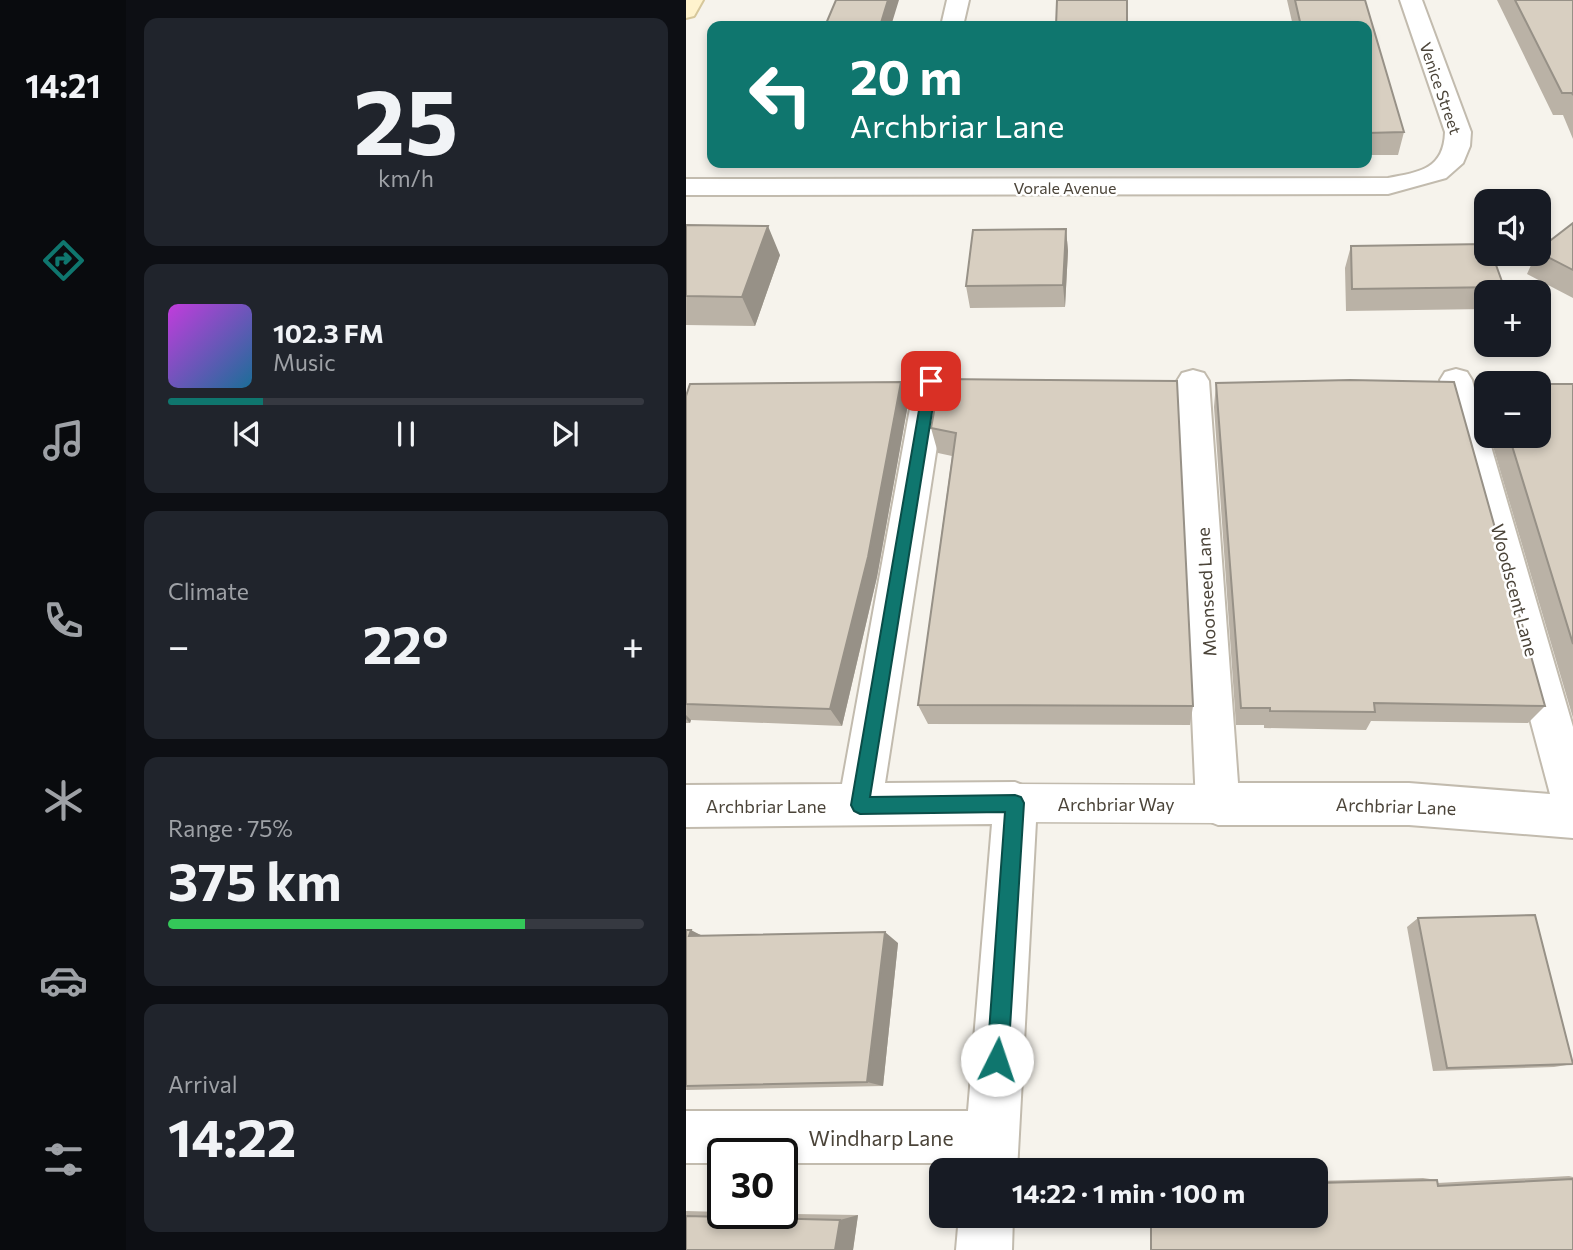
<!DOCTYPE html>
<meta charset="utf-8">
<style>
:root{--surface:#171b24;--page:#20242c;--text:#f1f3f6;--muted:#9ea1a6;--line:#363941;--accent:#0f766e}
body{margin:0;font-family:Commissioner,sans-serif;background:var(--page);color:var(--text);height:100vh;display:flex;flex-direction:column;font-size:26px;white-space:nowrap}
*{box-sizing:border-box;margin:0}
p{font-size:23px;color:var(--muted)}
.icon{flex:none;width:38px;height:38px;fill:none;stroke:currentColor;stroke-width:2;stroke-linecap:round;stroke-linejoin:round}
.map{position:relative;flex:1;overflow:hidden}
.details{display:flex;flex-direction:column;gap:18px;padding:18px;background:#0d0f14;width:560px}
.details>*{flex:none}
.hud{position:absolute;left:21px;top:21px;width:665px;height:147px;border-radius:14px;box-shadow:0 4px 10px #0003;background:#0f766e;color:#fff;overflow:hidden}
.fabs{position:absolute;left:788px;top:189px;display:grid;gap:14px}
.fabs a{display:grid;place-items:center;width:77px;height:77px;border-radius:14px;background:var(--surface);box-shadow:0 4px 10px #0003;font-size:35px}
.speed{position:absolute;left:21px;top:1138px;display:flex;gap:14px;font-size:35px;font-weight:700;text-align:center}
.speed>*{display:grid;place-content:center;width:91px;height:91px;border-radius:50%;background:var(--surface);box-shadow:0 4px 10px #0003;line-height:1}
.speed .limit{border:4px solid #111;border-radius:10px;background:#fff;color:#111}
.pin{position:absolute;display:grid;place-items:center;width:60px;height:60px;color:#fff;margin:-30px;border-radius:14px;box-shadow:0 4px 10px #0006}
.me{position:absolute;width:77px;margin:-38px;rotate:4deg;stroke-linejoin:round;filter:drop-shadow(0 0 5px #0008)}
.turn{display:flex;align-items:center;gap:24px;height:147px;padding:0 28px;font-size:32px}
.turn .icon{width:91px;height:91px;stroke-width:2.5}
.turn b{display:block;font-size:49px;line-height:60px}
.big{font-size:52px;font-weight:700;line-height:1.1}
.details .tile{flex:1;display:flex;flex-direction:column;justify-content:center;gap:10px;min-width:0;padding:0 24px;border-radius:14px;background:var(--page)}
.details .dial{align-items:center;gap:0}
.dial b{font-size:91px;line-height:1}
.song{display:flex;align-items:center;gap:21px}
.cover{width:84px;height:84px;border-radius:10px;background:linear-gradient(135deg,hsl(290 70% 55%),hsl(200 70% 35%))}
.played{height:7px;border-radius:4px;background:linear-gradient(90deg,var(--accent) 20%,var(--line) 20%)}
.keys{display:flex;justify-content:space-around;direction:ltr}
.heat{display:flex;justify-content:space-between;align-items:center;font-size:38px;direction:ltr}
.charge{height:10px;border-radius:5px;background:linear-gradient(90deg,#34c759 75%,var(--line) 0)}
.trip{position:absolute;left:243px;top:1158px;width:399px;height:70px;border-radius:14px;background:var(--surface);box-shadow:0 4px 10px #0003;font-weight:700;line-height:70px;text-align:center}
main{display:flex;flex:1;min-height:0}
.tabs{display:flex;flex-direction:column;width:126px;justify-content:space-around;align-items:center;background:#090b0e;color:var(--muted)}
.tabs .icon{width:49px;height:49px}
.tabs .active{color:var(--accent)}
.tabs b{font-size:32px;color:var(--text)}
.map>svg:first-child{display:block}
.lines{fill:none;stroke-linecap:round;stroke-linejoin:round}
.lane-casing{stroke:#c2bbae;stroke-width:3}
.street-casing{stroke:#c2bbae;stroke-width:4}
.secondary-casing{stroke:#d6c79b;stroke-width:4}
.lane{fill:#fff;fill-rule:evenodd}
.street{fill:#fff;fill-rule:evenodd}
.secondary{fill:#fff3cd;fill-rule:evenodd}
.wall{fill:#bab2a6}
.shaded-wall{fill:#979187}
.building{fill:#d8cfc1;stroke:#979187;stroke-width:2}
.route{fill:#0f766e;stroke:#0a4d48;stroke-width:2}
.labels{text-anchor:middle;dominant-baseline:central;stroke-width:5;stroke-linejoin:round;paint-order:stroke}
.far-street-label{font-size:16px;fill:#4b4439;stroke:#fff}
.street-label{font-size:18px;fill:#4b4439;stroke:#fff}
.near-street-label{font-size:21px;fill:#4b4439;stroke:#fff}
</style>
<main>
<nav class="tabs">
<b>14:21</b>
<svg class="icon active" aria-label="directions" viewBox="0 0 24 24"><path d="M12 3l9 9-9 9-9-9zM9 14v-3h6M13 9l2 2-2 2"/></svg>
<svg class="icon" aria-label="music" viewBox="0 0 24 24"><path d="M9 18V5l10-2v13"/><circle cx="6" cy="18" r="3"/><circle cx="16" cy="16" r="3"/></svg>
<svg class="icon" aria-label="phone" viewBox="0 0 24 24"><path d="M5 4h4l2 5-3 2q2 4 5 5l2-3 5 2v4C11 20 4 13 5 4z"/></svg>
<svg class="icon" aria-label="climate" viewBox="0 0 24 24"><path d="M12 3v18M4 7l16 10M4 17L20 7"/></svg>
<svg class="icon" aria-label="car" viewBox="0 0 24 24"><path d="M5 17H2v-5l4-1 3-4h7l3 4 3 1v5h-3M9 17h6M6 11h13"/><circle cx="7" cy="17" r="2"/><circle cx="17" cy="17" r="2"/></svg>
<svg class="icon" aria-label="filters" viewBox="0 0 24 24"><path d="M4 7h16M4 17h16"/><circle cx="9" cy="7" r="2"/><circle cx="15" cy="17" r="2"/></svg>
</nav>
<section class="details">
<div class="tile dial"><b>25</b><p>km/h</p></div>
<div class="tile">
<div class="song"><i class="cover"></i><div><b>102.3 FM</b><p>Music</p></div></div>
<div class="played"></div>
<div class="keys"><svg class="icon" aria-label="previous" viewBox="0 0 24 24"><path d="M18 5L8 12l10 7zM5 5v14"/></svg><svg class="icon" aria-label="pause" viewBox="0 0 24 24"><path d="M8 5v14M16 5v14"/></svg><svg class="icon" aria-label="next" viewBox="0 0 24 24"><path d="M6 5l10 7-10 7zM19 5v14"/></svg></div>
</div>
<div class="tile"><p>Climate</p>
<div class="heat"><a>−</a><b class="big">22°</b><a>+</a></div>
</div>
<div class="tile"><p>Range · 75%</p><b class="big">375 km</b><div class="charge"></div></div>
<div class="tile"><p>Arrival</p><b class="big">14:22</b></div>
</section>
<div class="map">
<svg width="887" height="1250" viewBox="0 0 887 1250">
<rect width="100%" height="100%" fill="#f6f3ec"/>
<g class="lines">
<g class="lane-casing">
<path id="lane" d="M329 784 532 785 546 791 552 804 546 817 532 823 329 822 315 816 309 803 315 790Z"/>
</g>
<g class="street-casing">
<path id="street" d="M261 0H283L277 26H255Z
M714 0H736L785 132 784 146 777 163 760 178 702 194 0 195V179L702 178C734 172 758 169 759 132Z
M770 369 781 372 786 380 800 436H802L887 727V838L723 825H532L517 819 510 804 491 381 496 373 507 370 518 373 523 381 552 783H723L864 794 754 380 759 372Z
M245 370 256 373 261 381 199 783 329 782 344 788 351 803 331 1171H277L278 1163H96V1153H37V1163H0V1111H282L306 824 0 827V785L156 784 229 381 234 373Z
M273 1216H327L326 1250H270Z"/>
</g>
<g class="secondary-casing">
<path id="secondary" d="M0 0H17L8 16 0 18Z"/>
</g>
<use href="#lane" class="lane"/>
<use href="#street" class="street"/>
<use href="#secondary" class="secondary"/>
</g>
<path class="wall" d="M601 0H679L718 132 712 155H681V26H607Z
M811 0H887V139L877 115H867Z
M887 223V298L841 274 850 254H852V250Z
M0 225 94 255 69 326 0 325Z
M380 229 382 251 379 307 284 308 280 286Z
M665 246 818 287 816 292H800V309L660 311 659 268Z
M254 379 507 706 504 725 242 724 232 705 266 456 252 453 245 428Z
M530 383 859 706 842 723 685 721 680 730 578 728V725H550L528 407Z
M887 384V718L804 436H852Z
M0 396 222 404 191 577 156 726 5 720 4 723H0Z
M800 397V421L795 406Z
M732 918 887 1064 868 1067 747 1071 721 927Z
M0 930 15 935 212 943 197 1086 0 1090Z
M883 1176 887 1177V1250H465L464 1216H630V1181L737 1178 751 1180V1183Z
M0 1211 37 1212V1213L172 1215 167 1250H0Z"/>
<path class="shaded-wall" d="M202 0H213L205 26H194Z
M82 226 94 255 69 326 56 297Z
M380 229 382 251 379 307 377 285Z
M215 382 222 404 191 577 156 726 144 709Z
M0 715 5 720 4 723 0 719Z
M5 930 28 942 3 936Z
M199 932 212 943 197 1086 181 1082Z
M172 1215 167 1250H149L154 1220Z"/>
<path class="building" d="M150 0H202L194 26H139Z
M371 0H441V26H370Z
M609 0H679L718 132 681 133V26H615Z
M829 0H887V95L886 93H876Z
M887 223V270L852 252V250Z
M0 225 82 226 56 297 0 296Z
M380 229 377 285 280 286 287 230Z
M800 244V254H806L818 287 666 289 665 246Z
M254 379 491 381 507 706 232 705 270 433 245 428Z
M664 380 768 382 859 706 688 703 689 712 584 711V708H555L530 383Z
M215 382 182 557 144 709 0 704V396L4 384Z
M852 384H887V644L823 436H852Z
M849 915 887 1064 761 1068 732 918Z
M0 930H5L3 936 199 932 181 1082 0 1086Z
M887 1179V1250H465V1216H630V1183L751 1180 752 1186Z
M0 1216 154 1220 149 1250H0Z"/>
<path class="route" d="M245 376 251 381 184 797 329 795 335 797 338 803 322 1060 319 1067 311 1070 304 1067 301 1060 319 812 174 814 168 811 165 805 238 381Z"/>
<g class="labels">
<g class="far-street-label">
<text transform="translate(755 88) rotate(71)">Venice Street</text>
<text x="379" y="187">Vorale Avenue</text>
</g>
<g class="street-label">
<text transform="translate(829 590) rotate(75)">Woodscent Lane</text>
<text transform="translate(520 592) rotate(-93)">Moonseed Lane</text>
<text x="430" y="804">Archbriar Way</text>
<text x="80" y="806">Archbriar Lane</text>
<text transform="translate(710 806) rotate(2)">Archbriar Lane</text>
</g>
<g class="near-street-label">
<text x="195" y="1137">Windharp Lane</text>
</g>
</g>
</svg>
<div class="fabs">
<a><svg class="icon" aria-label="sound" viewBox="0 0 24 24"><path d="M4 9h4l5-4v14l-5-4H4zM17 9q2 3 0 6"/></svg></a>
<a>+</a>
<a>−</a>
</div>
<div class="speed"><div class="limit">30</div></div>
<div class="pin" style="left:245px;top:381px;background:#d93025"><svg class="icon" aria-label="arrive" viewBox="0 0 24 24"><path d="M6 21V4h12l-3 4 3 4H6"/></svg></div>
<svg class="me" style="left:311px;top:1060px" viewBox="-20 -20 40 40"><circle r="19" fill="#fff"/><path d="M0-13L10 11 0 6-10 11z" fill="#0f766e"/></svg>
<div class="trip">14:22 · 1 min · 100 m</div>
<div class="hud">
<div class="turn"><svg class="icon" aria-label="left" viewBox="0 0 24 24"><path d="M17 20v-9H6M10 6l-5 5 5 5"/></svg><div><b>20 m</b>Archbriar Lane</div></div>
</div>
</div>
</main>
